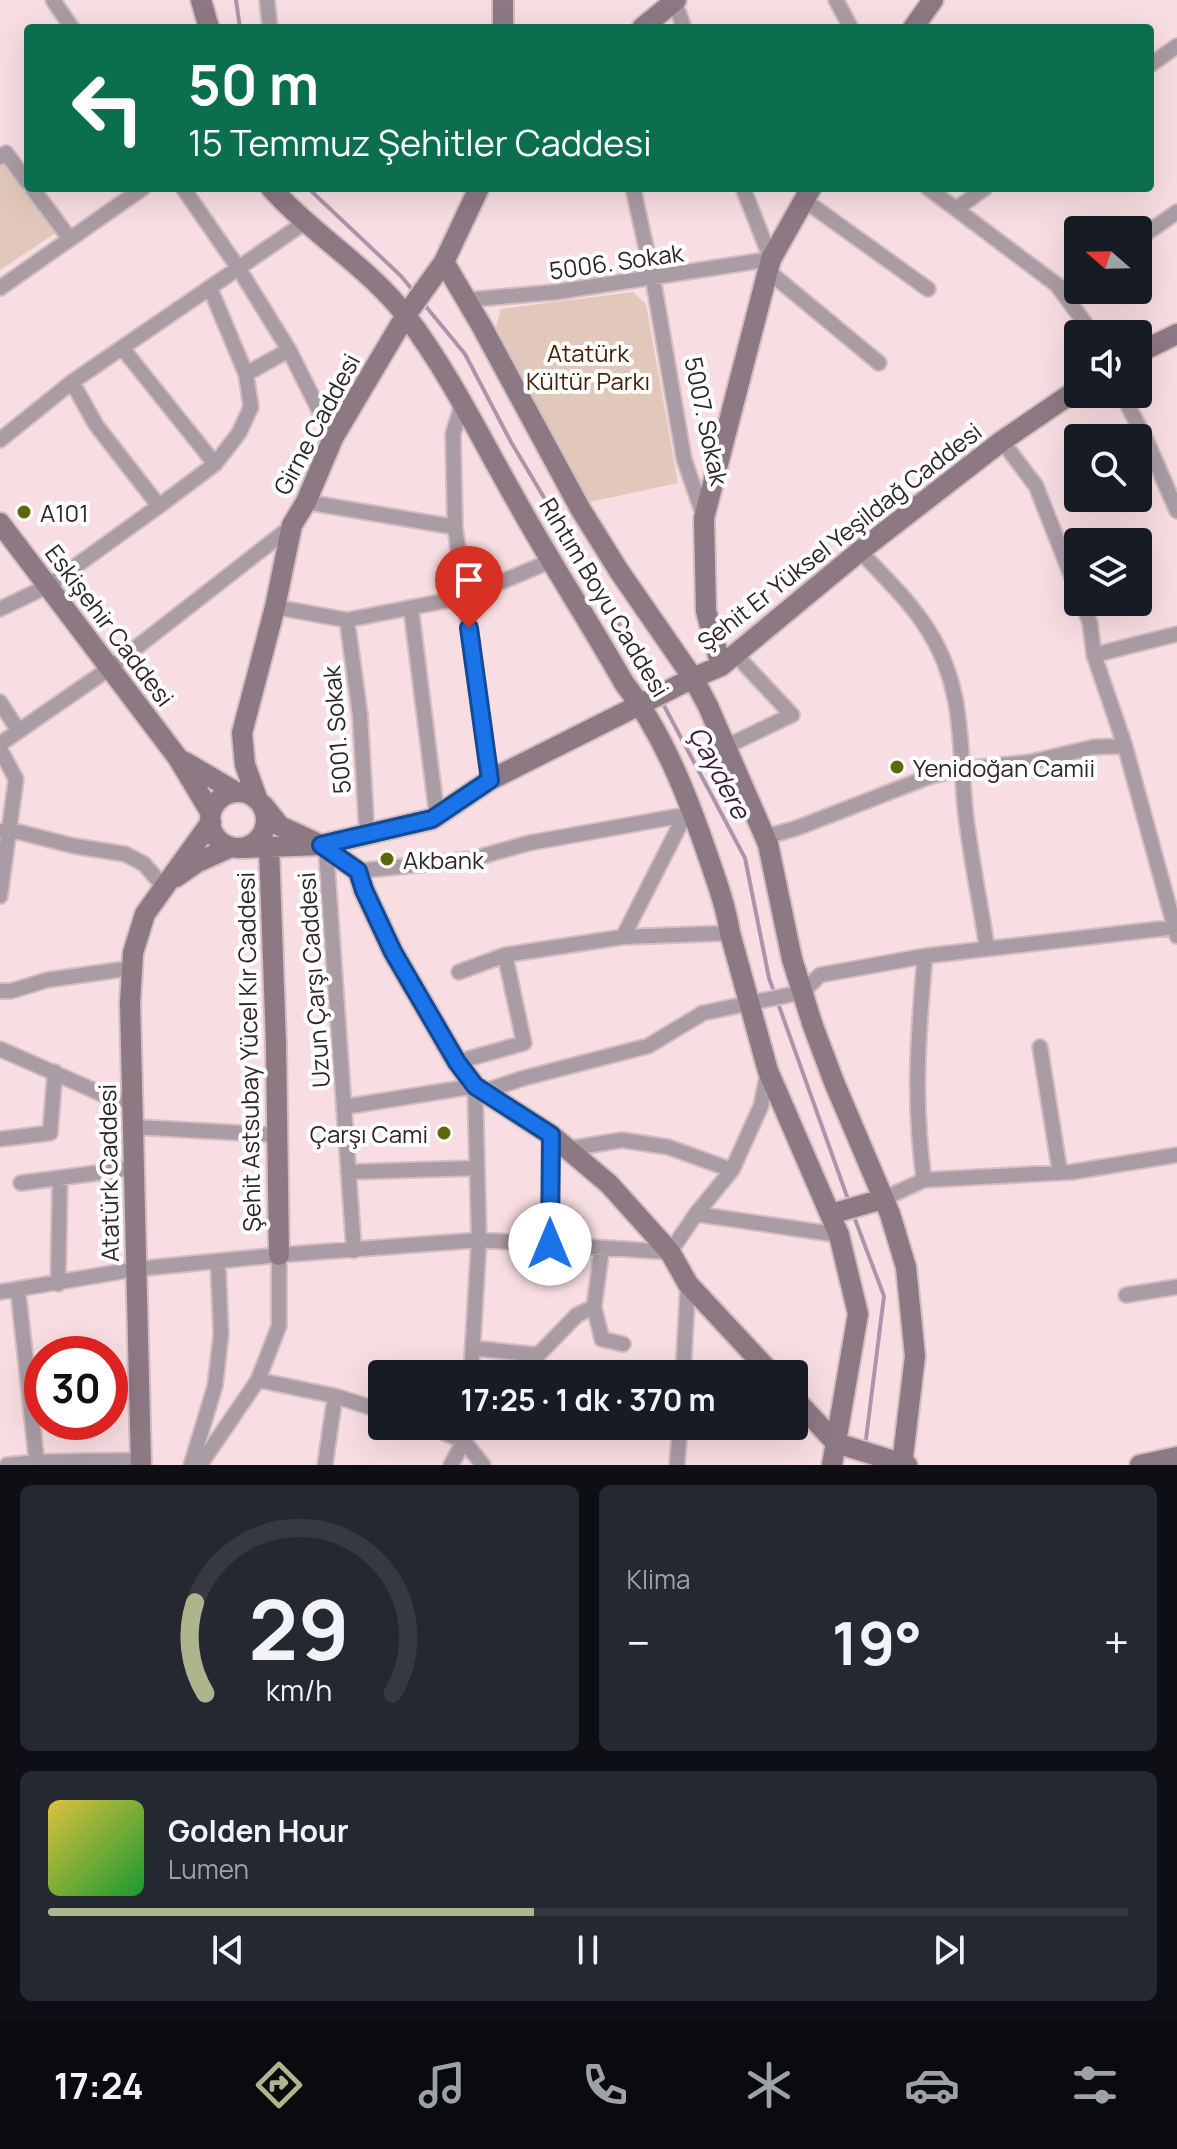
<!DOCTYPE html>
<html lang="tr">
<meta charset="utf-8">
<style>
:root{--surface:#171b24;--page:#242831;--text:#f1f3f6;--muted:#9ea1a6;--line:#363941;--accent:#aeb48c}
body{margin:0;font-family:Manrope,sans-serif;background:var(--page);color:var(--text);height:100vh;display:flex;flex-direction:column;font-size:30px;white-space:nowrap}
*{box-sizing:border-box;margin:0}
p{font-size:26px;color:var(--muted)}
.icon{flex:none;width:44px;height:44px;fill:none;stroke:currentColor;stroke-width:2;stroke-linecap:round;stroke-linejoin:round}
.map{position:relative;height:1465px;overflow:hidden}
.panel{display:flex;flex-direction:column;gap:20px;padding:20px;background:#0d0f14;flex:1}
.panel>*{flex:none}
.hud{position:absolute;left:24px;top:24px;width:1130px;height:168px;border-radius:8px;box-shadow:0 8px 32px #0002;background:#0b6e4f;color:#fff;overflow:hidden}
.needle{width:52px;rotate:290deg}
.tools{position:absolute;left:1064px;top:216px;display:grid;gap:16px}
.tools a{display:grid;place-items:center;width:88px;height:88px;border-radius:8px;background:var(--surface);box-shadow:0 8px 32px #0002;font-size:40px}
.speed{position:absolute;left:24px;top:1336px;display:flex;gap:16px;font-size:40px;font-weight:700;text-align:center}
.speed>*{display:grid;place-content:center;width:104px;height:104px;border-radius:50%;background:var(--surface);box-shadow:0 8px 32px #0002;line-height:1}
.speed .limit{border:12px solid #d22;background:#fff;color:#111}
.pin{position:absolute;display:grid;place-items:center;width:68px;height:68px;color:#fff;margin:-82px -34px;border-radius:50% 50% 50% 0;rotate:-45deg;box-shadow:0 0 8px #0007}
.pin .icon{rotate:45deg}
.me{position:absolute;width:88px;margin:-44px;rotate:0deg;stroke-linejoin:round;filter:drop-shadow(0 0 6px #0008)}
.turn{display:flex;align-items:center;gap:28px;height:168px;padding:0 32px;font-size:36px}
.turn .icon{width:104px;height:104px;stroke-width:2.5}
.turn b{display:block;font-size:56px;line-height:68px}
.big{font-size:60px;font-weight:700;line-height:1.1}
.panel .tile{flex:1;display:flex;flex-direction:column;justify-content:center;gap:12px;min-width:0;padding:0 28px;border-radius:12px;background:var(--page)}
.panel .dial{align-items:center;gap:0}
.dial svg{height:208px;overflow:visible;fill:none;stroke:var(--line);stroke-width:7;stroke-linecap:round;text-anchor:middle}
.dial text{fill:var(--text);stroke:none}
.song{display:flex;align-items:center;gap:24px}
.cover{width:96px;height:96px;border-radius:12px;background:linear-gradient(135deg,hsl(50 70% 55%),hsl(130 70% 35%))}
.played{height:8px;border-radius:4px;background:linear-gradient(90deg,var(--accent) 45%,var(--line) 45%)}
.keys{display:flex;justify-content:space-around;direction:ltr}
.heat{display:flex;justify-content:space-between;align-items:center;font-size:44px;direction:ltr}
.panel .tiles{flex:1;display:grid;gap:20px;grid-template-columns:1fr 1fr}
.tile:last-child{grid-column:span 2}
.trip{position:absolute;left:368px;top:1360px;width:440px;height:80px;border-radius:8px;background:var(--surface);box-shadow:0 8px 32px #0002;font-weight:700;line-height:80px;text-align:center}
.tab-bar{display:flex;height:128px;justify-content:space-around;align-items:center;background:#090b0e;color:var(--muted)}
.tab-bar .icon{width:56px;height:56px}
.tab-bar .current{color:var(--accent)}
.tab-bar b{font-size:36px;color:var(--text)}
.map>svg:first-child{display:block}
.green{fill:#e1c8bb}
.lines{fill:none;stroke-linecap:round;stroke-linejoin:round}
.stream{stroke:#ab95ad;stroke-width:4}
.street-casing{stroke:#d4bdc0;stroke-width:18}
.secondary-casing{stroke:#d4bdc0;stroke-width:24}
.street{stroke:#aa9ca4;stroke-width:14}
.secondary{stroke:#8d7984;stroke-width:20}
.route-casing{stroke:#114b97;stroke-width:20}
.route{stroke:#1a73e8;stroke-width:14}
.poi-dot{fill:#5d670b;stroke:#fff;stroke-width:3}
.labels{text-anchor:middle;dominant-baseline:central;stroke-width:8;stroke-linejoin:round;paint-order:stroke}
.street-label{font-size:24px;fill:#2f2527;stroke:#fff}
.park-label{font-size:24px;fill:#461e02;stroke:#fff}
.poi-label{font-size:24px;fill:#2f2527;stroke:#fff;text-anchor:start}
.water-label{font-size:26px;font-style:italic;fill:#391b3e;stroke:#fff}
</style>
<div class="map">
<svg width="1177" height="1465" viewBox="0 0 1177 1465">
<rect width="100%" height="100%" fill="#f8dee2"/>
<path class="green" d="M5 160 57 232 0 270V164Z
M633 292 646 304 678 483 585 503 494 335 501 309Z"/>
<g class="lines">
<path class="stream" d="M236 0 240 28
M308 188 401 276 415 293
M423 303 465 354 511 442 631 644 655 689
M661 700 745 858 769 978 849 1202
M853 1214 884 1296 865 1447"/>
<g class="street-casing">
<path id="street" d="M53 0 72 28
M267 0 270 28
M674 0 684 28
M836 0 851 28
M1150 65 1177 46
M0 157 6 153 28 183
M32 188 70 239
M183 188 239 269 289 350 333 438
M633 188 653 279 684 459 704 517
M928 188 1057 285 1093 334
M804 200 928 289
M956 209 985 188
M1138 239 1177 212
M768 271 879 363
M0 288 143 188
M1061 290 1078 279
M466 300 556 292 771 259 743 188
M123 349 215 464
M246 374 289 350
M72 382 96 425 159 506
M1122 394 1148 444 1177 511
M462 404 453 434 455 527 490 780
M0 440 72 382 304 223
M1002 441 1036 486 1078 593
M306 502 455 527
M860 551C883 576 910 601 928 630 965 688 959 745 965 808 970 855 980 901 987 948
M1082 602 1090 623 1094 655 1125 746 1177 936
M275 607 347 620 465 597 551 561
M411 608 437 816
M0 609 48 586 159 506 215 464 239 433 251 407 246 374 210 288
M347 620 360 715 367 835
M1094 655 1177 634
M0 702 18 730
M0 744 110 668 292 526
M725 747 792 715 736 655
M0 749 16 779 0 896
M0 831 11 830 74 846 125 854 144 864 163 886
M765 837 797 828 931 776 964 769 1031 762 1094 747 1125 746
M326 850 354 1251
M358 871 472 859 529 843 685 815 692 810
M623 937 685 815
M459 972 505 955 623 937 730 933
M0 991H11L47 980 132 968
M1040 1047 1060 1173
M0 1049 111 1098 133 1103
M457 1062 524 1043 505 955
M485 1091 524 1078 648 1046 703 1013 803 992 820 975 925 956 1177 927
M344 1107 475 1086 479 1240 471 1374
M134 1127 277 1135
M0 1139 50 1133 55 1072
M567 1149 622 1140 668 1147 732 1170
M348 1172 477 1168
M924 1180C913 1101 918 1034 925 956
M21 1183 134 1168
M883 1199 924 1180 1072 1172 1177 1155
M696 1214 839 1235
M550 1244 551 1135
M58 1284 60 1178
M18 1290 37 1465
M0 1292 136 1269 279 1255 479 1240 670 1252 696 1214 732 1170 761 1106 768 1071
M1126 1295 1177 1287
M594 1307 602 1339 623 1344
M473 1348 538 1355 577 1315 594 1307 602 1248
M683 1374 688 1284
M258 1380 335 1396 382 1411
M427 1426 464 1441 483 1465
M7 1465 37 1462 141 1460
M191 1465 215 1386 221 1334 218 1263
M200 1465 258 1380 279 1326V1255
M325 1465 335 1396
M451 1465 464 1441 466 1426
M677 1465 680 1426"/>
</g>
<g class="secondary-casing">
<path id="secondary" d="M201 0 209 28
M503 28V0
M642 28 676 0
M913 28 933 0
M271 188C313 235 369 267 407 317 450 374 481 439 516 500 550 562 589 621 624 683 664 734 689 800 710 862 718 885 726 908 730 933L768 1071 839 1235 858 1314 832 1465
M444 262 481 325 581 510 619 571 693 678 708 706 768 844 792 959 813 1026 834 1082 890 1214 906 1267 915 1356 902 1465
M1138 353 1177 334
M0 523 178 758 211 813
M721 666 706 611 704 518 771 259 811 188
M185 762 236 792
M210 820a28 28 0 1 1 56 0a28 28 0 1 1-56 0Z
M257 798 245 765 242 733 275 607 292 525 306 502 333 438 406 315 444 262 479 188
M263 805 280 826 321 845 358 871 364 890 393 952 457 1062 475 1086 551 1135 609 1184 670 1252 688 1284 772 1374
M269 847 276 1044 279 1255
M241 848 321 845 432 819 490 780 693 678 721 666 860 551 1002 441 1078 389
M176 877 196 863 231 847
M831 1214 883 1199
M794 1398 836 1443 907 1465
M141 1465 130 1003 133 953 145 914 211 822
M1140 1465 1177 1457"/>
</g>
<use href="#street" class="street"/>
<use href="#secondary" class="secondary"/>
</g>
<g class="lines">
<g class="route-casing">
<path id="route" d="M469 628 490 780 432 819 321 845 358 871 364 890 393 952 457 1062 475 1086 551 1135 550 1244"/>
</g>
<use href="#route" class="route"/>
</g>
<g class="poi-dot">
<circle cx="24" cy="512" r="8"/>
<circle cx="897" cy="767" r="8"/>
<circle cx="387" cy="859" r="8"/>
<circle cx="444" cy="1133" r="8"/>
</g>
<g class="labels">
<g class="street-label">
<text transform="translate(616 261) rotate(-8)">5006. Sokak</text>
<text transform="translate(707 421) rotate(78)">5007. Sokak</text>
<text transform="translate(316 424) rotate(-62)">Girne Caddesi</text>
<text transform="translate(839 536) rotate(-38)">Şehit Er Yüksel Yeşildağ Caddesi</text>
<text transform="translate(605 597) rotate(59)">Rıhtım Boyu Caddesi</text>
<text transform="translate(110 625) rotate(53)">Eskişehir Caddesi</text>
<text transform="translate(336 730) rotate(-95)">5001. Sokak</text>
<text transform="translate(313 980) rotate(-94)">Uzun Çarşı Caddesi</text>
<text transform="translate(248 1052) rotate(-91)">Şehit Astsubay Yücel Kır Caddesi</text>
<text transform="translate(108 1173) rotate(-91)">Atatürk Caddesi</text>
</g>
<g class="park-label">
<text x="588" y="352">Atatürk<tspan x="588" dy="28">Kültür Parkı</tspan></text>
</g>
<g class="poi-label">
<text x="40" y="512">A101</text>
<text x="913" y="767">Yenidoğan Camii</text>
<text x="403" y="859">Akbank</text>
<text x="428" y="1133" text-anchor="end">Çarşı Cami</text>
</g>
<g class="water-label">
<text transform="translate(720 772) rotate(62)">Çaydere</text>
</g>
</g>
</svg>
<div class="tools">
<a><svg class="needle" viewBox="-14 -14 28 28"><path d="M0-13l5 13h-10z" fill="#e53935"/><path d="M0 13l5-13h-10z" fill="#9ea1a6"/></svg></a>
<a><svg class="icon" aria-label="sound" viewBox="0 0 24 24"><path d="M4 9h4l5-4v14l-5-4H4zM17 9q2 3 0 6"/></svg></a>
<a><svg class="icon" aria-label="search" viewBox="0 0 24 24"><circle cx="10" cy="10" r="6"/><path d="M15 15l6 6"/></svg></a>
<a><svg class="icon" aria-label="layers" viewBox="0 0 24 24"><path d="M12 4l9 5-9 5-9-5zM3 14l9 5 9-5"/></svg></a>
</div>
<div class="speed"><div class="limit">30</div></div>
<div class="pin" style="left:469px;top:628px;background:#d93025"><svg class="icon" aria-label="arrive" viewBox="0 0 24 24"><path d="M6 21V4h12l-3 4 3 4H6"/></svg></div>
<svg class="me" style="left:550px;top:1244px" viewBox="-20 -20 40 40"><circle r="19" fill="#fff"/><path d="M0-13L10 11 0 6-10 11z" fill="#1a73e8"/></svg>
<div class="trip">17:25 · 1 dk · 370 m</div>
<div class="hud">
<div class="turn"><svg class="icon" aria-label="left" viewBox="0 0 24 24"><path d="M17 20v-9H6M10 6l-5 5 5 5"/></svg><div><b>50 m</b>15 Temmuz Şehitler Caddesi</div></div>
</div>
</div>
<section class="panel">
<div class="tiles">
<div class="tile dial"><svg viewBox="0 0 100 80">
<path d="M14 69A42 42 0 1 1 86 69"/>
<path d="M14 69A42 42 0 0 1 10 34" stroke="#aeb48c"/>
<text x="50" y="56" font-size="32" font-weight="700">29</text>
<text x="50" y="72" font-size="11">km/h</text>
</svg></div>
<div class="tile"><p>Klima</p>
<div class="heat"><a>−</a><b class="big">19°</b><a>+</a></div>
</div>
<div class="tile">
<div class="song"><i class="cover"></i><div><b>Golden Hour</b><p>Lumen</p></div></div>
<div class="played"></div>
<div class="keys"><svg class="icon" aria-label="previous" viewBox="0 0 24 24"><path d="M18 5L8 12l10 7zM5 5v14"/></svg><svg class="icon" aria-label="pause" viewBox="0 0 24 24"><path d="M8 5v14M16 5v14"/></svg><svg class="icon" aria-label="next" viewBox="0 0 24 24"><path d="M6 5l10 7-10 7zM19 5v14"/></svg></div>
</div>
</div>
</section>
<nav class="tab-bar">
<b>17:24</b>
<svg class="icon current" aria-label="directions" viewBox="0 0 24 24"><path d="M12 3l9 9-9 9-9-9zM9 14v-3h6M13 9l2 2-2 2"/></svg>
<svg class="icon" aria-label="music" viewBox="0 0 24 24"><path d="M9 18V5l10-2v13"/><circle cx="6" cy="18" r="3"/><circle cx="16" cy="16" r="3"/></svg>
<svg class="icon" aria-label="phone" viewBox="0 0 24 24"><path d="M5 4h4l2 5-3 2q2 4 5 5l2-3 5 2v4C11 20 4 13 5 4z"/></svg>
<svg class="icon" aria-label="climate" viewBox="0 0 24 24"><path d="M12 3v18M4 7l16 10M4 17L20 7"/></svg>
<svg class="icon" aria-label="car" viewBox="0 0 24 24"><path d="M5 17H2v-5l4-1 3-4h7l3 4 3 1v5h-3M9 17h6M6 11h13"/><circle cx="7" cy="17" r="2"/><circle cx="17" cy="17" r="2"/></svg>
<svg class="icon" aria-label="filters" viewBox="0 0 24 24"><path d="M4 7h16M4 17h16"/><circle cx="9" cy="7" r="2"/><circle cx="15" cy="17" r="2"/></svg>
</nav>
